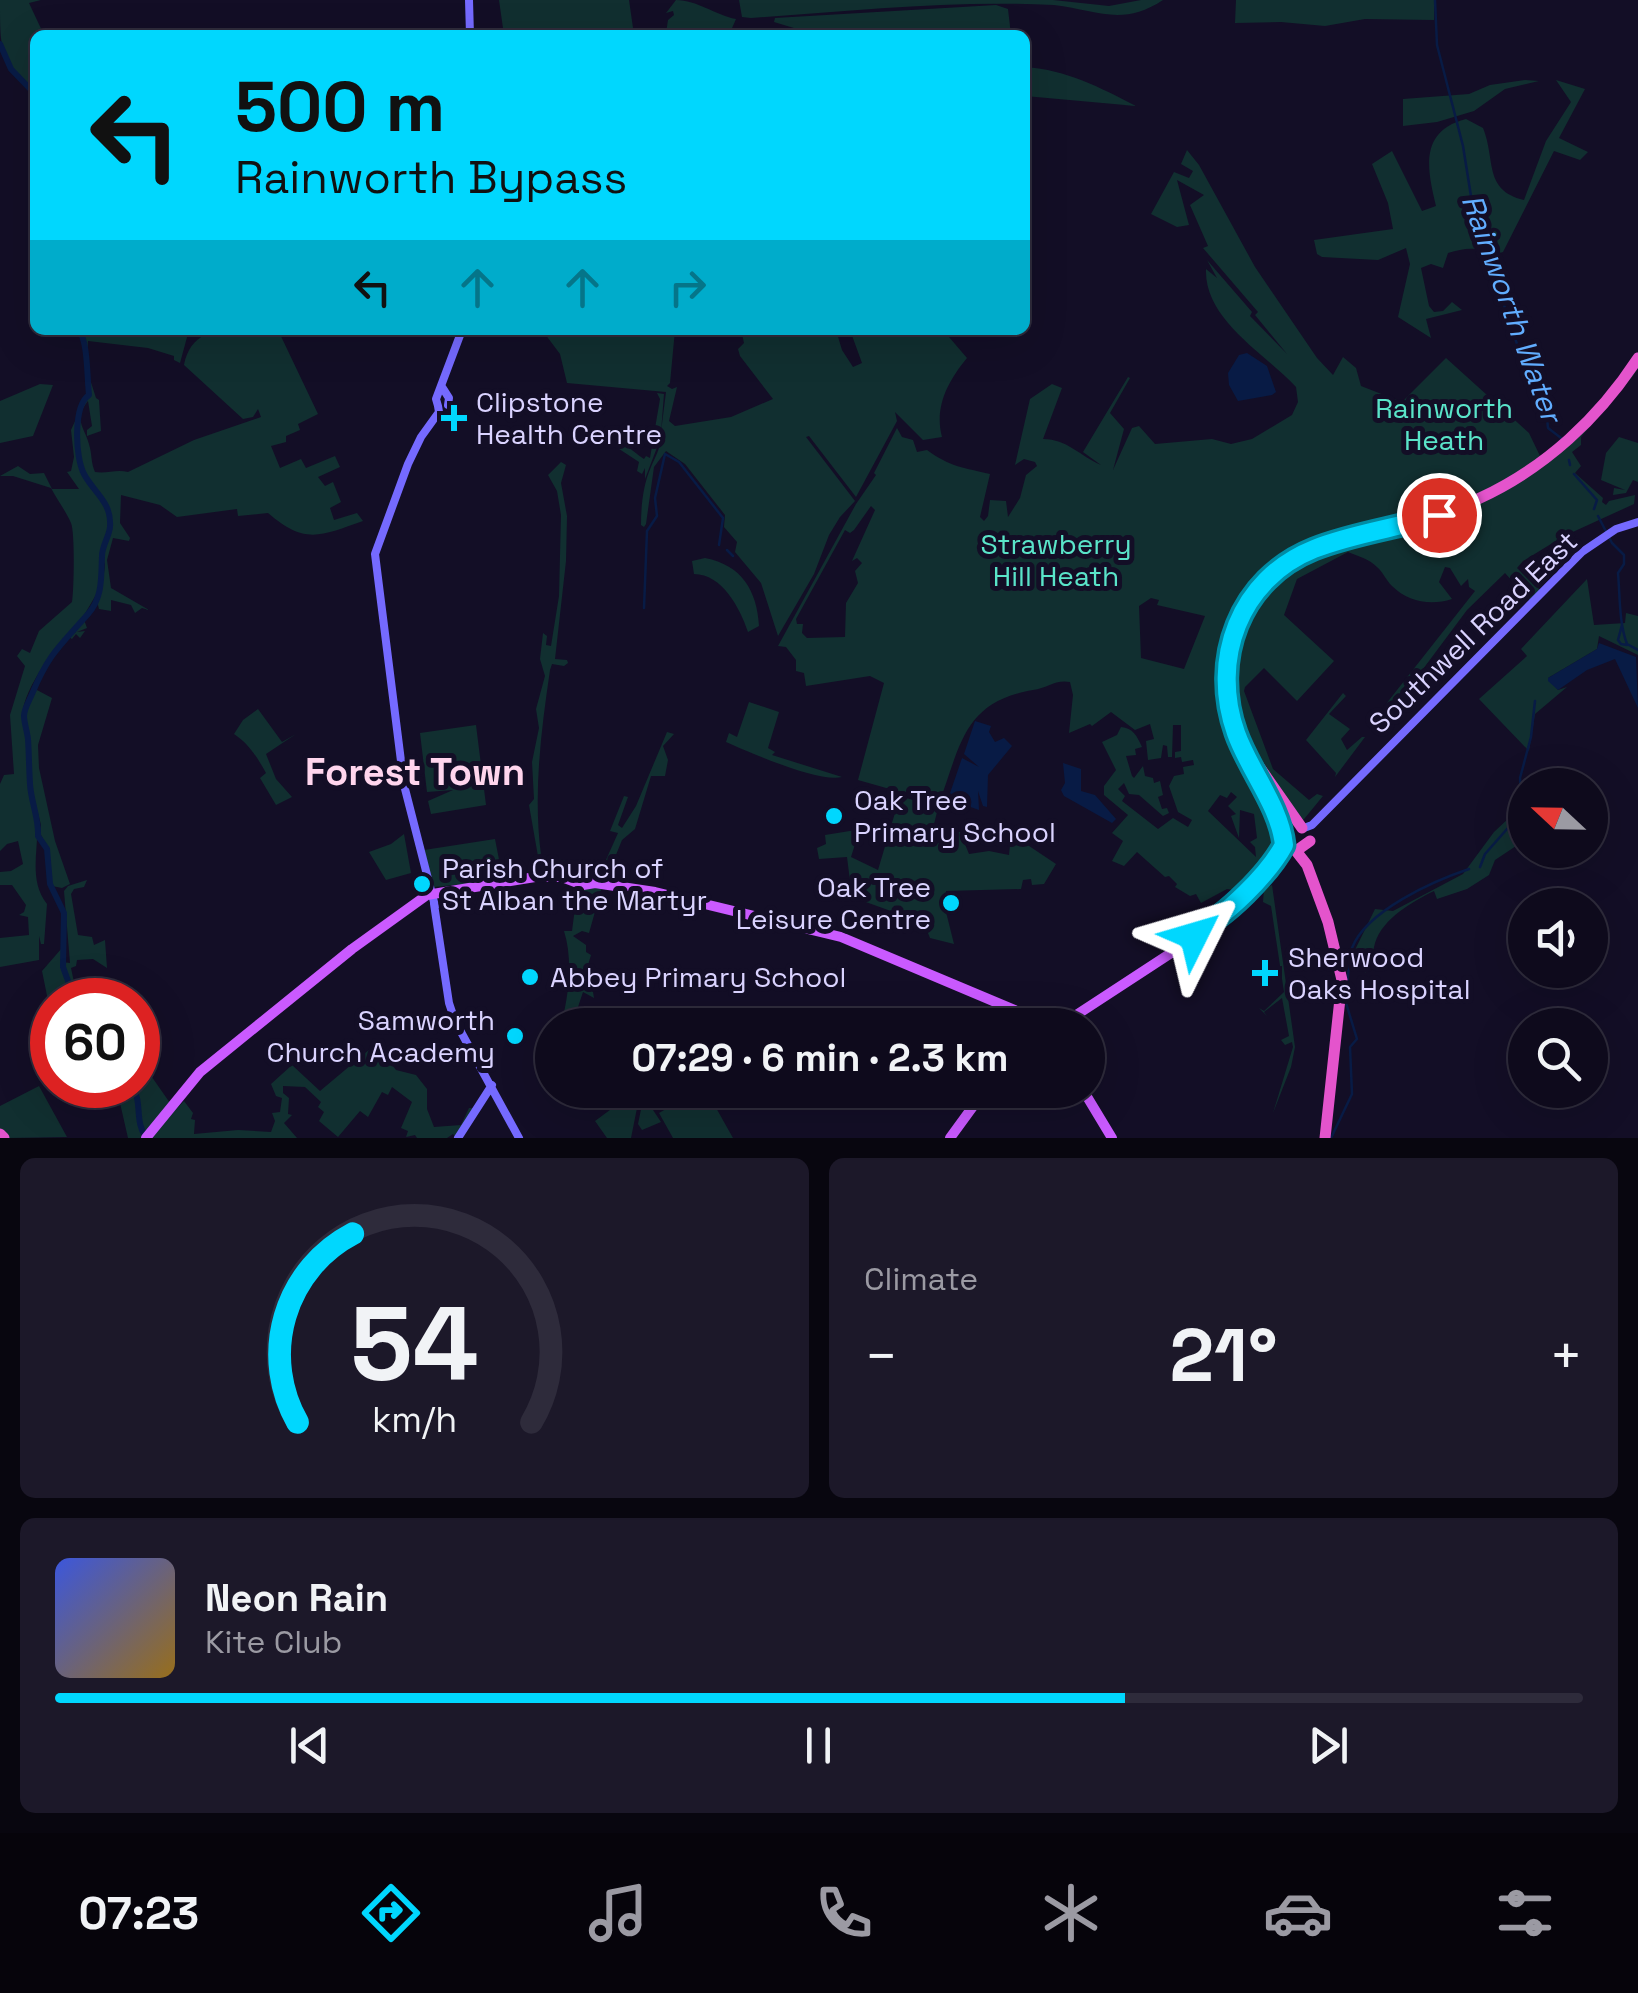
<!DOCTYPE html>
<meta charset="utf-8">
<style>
:root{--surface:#0e0a1c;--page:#1c1829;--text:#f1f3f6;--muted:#9b9aa3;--line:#2e2b3b;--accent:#00d7fe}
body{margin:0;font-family:"Space Grotesk",sans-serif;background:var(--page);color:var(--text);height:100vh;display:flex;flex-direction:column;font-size:38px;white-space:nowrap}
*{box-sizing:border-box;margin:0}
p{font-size:32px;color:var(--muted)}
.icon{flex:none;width:55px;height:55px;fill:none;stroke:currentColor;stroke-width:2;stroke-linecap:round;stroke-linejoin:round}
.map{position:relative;height:1138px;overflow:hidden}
.side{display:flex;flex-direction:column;gap:20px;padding:20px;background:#08060f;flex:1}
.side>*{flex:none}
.top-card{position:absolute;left:30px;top:30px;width:1000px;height:305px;border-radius:15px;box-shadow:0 10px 40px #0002,0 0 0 2px var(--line);background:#00d7fe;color:#111;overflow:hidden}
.needle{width:65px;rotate:292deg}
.buttons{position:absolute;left:1508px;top:768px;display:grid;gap:20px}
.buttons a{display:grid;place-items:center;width:100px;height:100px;border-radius:50%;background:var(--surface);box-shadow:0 10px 40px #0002,0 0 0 2px var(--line);font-size:50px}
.speed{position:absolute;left:30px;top:978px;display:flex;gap:20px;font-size:50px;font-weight:700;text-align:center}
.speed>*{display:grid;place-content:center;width:130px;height:130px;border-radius:50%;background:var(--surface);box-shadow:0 10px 40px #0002,0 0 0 2px var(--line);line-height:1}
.speed .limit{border:15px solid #d22;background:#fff;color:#111}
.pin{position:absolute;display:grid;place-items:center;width:85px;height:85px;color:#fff;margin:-42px;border:5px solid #fff;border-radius:50%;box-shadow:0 2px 10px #0007}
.me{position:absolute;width:110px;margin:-55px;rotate:50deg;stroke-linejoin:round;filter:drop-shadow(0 0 8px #0008)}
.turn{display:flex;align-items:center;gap:35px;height:210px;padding:0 40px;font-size:45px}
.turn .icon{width:130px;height:130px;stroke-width:2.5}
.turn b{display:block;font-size:70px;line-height:85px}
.lanes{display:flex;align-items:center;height:95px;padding:0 40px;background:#0003;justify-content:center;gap:50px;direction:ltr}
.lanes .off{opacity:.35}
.big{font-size:75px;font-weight:700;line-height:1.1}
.side .widget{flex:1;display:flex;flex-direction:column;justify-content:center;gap:15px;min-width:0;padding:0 35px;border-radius:15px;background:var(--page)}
.side .dial{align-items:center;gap:0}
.dial svg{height:260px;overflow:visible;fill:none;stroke:var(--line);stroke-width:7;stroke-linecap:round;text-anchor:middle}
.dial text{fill:var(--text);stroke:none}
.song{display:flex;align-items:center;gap:30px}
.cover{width:120px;height:120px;border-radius:15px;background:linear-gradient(135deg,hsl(230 70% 55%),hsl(40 70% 35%))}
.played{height:10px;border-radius:5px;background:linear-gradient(90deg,var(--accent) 70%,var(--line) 70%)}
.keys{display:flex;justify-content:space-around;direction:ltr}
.heat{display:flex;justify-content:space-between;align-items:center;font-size:55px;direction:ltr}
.side .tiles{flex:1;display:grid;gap:20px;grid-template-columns:1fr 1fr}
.widget:last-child{grid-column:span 2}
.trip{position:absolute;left:535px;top:1008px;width:570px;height:100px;border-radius:50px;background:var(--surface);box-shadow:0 10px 40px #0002,0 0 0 2px var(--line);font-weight:700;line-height:100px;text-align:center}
.dock{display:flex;height:160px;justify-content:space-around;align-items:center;background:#06040b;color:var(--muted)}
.dock .icon{width:70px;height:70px}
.dock .on{color:var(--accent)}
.dock b{font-size:45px;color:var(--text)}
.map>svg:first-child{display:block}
.green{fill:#112f30;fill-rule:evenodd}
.water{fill:#081b45}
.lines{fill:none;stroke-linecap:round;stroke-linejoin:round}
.stream{stroke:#081b45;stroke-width:2.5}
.river{stroke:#081b45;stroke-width:6}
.secondary{stroke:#756aff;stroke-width:8}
.primary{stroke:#ca5aff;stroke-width:10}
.trunk{stroke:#e454cc;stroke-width:11}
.route-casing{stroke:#008ca5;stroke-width:25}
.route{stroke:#00d7fe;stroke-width:18}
.poi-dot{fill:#00d7fe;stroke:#130e26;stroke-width:4}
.labels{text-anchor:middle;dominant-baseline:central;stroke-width:10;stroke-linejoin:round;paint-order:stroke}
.poi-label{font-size:28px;fill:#dad3ff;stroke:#130e26;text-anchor:start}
.park-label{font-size:28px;fill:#5ae4c9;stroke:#130e26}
.street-label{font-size:28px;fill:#dad3ff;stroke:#130e26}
.water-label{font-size:30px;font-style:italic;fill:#61adff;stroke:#130e26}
.district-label{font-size:38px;font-weight:bold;fill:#ffd5ed;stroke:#130e26}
</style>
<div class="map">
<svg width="1638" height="1138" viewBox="0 0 1638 1138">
<rect width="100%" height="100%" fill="#130e26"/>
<path class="green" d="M0 0H41L29 3 44 35H35V95C0 55 0 54 0 0Z
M499 0H629L634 35H504Z
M676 0C697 0 715 15 736 19L729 35H669L666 33 668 20 674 15 673 11 666 13Z
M739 0H1053L1109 6 1141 0H1163C1122 27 1097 10 1054 5 954 0 851 11 751 18L742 17Z
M1236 0H1434V20L1365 19 1325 26 1281 22 1235 23Z
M996 5 1008 9 1011 35H817L774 22 775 18Z
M1025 67C1067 70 1099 87 1136 106L1025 96Z
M1525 80 1539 81 1505 89 1474 111 1437 122 1403 126V99L1469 94 1490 85Z
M1556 80 1585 89 1559 138 1588 152 1580 160 1554 151 1503 252 1492 255C1477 246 1465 248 1448 253L1443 268 1431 264 1421 268 1429 306 1434 312 1443 311 1452 302 1462 310 1426 319 1431 338 1398 317 1410 264 1406 248 1378 260 1322 257 1317 254 1314 240 1393 229 1388 203 1372 164 1392 151 1422 211 1436 206C1427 169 1419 131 1466 119L1483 128C1496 160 1483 190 1524 200L1546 141 1571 102Z
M1187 150 1199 165 1255 267 1317 358 1333 375 1343 357 1356 368 1361 386 1402 402 1446 358 1529 433 1540 456 1582 425 1638 353V368L1633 376 1581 437V445L1572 452 1581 466 1575 473 1603 498 1602 502 1606 505 1609 501 1635 495 1634 504 1564 536 1523 561 1517 568 1541 591 1531 602 1505 573 1467 610 1391 712 1386 704 1475 591 1469 587 1468 579 1461 586 1450 568 1445 567 1439 582 1452 599C1431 606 1408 602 1392 586 1386 580 1383 572 1377 567 1369 559 1358 556 1348 552L1297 579 1284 615 1334 661 1297 701 1264 668 1245 687 1244 691 1273 769 1309 800 1317 794 1323 796 1300 824 1288 831 1270 862 1243 888 1239 885 1234 890 1227 889 1201 903 1196 894 1190 896 1175 887 1177 884 1169 876 1165 877 1137 852 1124 866 1112 861 1123 841 1112 833 1128 815 1104 795V786L1116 770 1102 742 1117 735 1121 727C1133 728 1137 736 1142 747L1135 749 1136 755 1126 756 1132 776 1134 778 1143 766 1145 776 1153 778 1154 783 1160 781 1163 795 1158 797 1162 809 1167 808 1169 813 1163 816 1139 795 1129 794 1124 783 1118 789 1125 796 1122 801 1158 829 1173 818 1188 827 1192 820 1178 812 1169 786 1174 776 1184 774 1183 767 1194 765 1193 760 1182 762 1181 757 1175 758V752L1181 751V725H1173L1172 757H1168L1167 746 1163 745 1161 758 1148 760 1146 741 1154 739 1150 724 1135 730 1111 712 1092 726 1090 724 1069 733 1073 695 1070 682C1056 679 1047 688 1033 690 963 702 961 745 939 803L858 780 884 683 870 676 806 686 804 673 796 671V660L786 647 778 646 856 504 876 475 874 473 897 428 902 437 913 440 917 452 927 450C950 467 965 468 990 474L980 517 984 521 988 516 990 500 1006 501 1008 517 1020 498 1026 475 1037 466 1035 462 1024 459 1015 465 1030 399 1052 384 1062 388 1043 439C1067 439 1080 456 1101 465L1083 452 1128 377 1130 378 1110 413 1124 429 1113 470 1132 428 1139 426 1155 444 1212 439 1231 444 1252 439 1292 415 1298 402 1296 387C1266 354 1204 320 1206 269L1217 278 1207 260 1252 312 1250 316 1287 354 1255 315 1258 312 1203 248 1208 246 1190 205 1204 195 1177 180 1189 225 1177 227 1151 214 1174 172 1189 178 1193 171 1181 164ZM871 506 875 510 852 561 857 558 862 563 855 571 858 583 846 603 845 637 807 638 802 633 803 624H797L796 619 845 530 850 533 854 530ZM1151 598 1159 600 1157 605 1205 616 1184 669 1141 658 1139 606ZM1231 792 1237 797 1228 806 1236 814 1231 816 1239 838 1240 810 1254 814 1257 838 1250 842 1255 847 1256 857 1208 811 1220 795 1227 798Z
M77 330H189L180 363 174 360V356L148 348 88 341 87 370 96 398 99 400 101 431 87 436V430L92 426 88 401C72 421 86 428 90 448 92 457 91 463 95 472 107 474 116 469 128 472L194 440 261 417 258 409 253 417 243 419 184 365C193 319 241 330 278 330L318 414 298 424 300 430 286 436V442L271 446 280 468 301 459 306 468 335 456 340 467 318 477 325 486 333 482 341 502 330 508 334 520 357 513 363 521C320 536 305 545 268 513L238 516 237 509 177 517 160 505 121 495 120 523 130 538 129 541 113 538 107 560 111 588 149 610 142 608 135 613 131 605 111 600V611L99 609 97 601 102 588 105 565 102 553 111 523 110 512 100 494 108 511 109 526 100 553V588L83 617 87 628 77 632 85 631 80 638 76 634 72 639 69 637 76 632 74 630 77 623C58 644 24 686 22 716 22 721 25 726 25 731 27 749 27 767 28 785 29 798 37 810 37 823 39 850 28 880 47 904L44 944H41L39 936V960L0 967V938L29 935 28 917 19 915 24 912 26 905 12 885H0V872L11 871 23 864 18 841 7 844 0 851V784L4 775 14 774 10 715 25 666 17 656 22 649 30 653 39 631 72 602C74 590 75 532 71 523 66 511 57 500 51 488L13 476H0L18 466 30 474 44 473 52 489H79L67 472 71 471 74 457 71 430 88 393 82 341Z
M542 330H675L670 383 667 386 672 389 677 387 669 421 675 426 731 417 773 399 740 356 738 349 744 343 741 330H836L842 350 853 367 862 363 850 330H943L967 358C948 381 934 407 942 437L923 440 895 412 897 421 856 497 809 436 806 437 855 501 840 517 829 535 814 574 778 636 761 583 735 552 737 542 724 527 725 515 685 464 666 451 654 467 646 524 644 527 641 525C641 506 643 485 651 467 655 457 660 450 661 437L645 479V468L642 474 637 471 639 462 607 441 604 436 607 432C622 441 631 450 644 459L646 456 650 458 660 399 657 393 664 394 661 432 666 392 567 383 560 354Z
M40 384 53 385 33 436 0 443V401Z
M1619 437 1638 443V482L1633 480 1626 493 1613 495 1614 488 1625 490 1601 480 1606 453Z
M561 462 566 465 561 483 567 516 566 561 555 659 567 660 568 663 564 666 552 664 550 670C541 732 533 793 541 855L583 865 575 871 547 867 545 861 539 862 529 805 534 799 532 762 539 728 536 709 545 676 540 659 543 633 547 636 546 645 551 646 559 596 561 515 557 491 548 475Z
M705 558C742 565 757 591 759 626L748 632C740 608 722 574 694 574L692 561Z
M1587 579 1594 625 1625 623 1626 613 1638 616V655L1599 636 1597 649 1548 678 1558 690 1567 687 1535 714 1529 751 1479 699 1527 656 1521 649Z
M35 689 52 698 38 745 39 768 55 841 70 884 62 888 52 886 48 849 40 833 41 825 31 786 32 772 27 761 25 714Z
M1343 693 1346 696 1329 714 1350 729 1341 739 1347 750 1362 737H1365L1335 777 1336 773 1306 740Z
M749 702 779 712 768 748 775 752 772 755 842 777C819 783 751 753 726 742L729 733 737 737Z
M258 709 282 742 296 734 266 754 276 779 292 797 276 805 260 778 266 773C257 757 249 744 234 734L243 720Z
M476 725 486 805 431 814 428 801 453 790 427 792 420 733Z
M667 732 674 734 663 746 668 760 665 776H651L635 829 622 840 605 882 597 880 618 833 610 831 624 796 628 797 618 825 622 828 636 806Z
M900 796 938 808 934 824 941 829 960 832 969 854 989 851 1009 855 1011 834 1056 864 1044 884 1032 885 1031 879 1023 880 1021 889 946 891V912L954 944 930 938 924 923 852 897 847 857 819 859 817 848 826 844 825 835 856 830 858 835 851 857 878 870Z
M1509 818 1525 820V840L1495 860 1489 875 1467 889 1437 899 1434 891C1412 902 1383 918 1375 943 1372 955 1372 963 1365 973V958L1353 954 1375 909 1393 911 1463 874 1494 832Z
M404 834 411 873 386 880 369 852 391 844Z
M495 839 503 880 434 887 424 850Z
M87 880 84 887 74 889 71 894 78 935 92 937 94 945 105 940 107 968 93 959 77 960 76 966 71 968 75 987 83 1000H52V1020L42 971 62 948V962L70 963 64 891 68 886Z
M578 885 602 887 589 933 582 931 573 936 586 945V952L591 955 582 985 593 992 594 998 583 992 572 1025H561C569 995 573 959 564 931H572Z
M1272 885 1295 1047 1291 1067 1273 1113 1293 1047 1292 1042 1285 1045 1281 1040 1289 1036 1282 998 1264 1012 1267 1016 1259 1008 1264 1011 1284 992 1271 906 1263 902 1264 889Z
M376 1044 396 1070 416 1075 427 1089V1109L434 1127 461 1125 469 1108H474L456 1138 453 1134 447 1138H417L415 1135 406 1137 408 1131 401 1128 412 1102 392 1087 388 1095 382 1092 368 1117 360 1111 338 1137 319 1121 324 1112 318 1107 321 1102 305 1087 283 1086V1093L289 1098 288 1114 292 1115 284 1123 297 1138H148L184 1101 193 1113 191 1119 195 1120 194 1134 238 1130 271 1132 275 1121 272 1113 280 1112 282 1098 276 1096 271 1084 292 1065 320 1091Z
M138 1057 170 1103 143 1138H128L120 1103 105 1085H138Z
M39 1086 67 1137 7 1138 0 1131V1106Z
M637 1090 640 1093 631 1138H607L595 1121Z
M645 1090H706L733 1138H673L659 1113 666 1109 664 1104 653 1110 661 1122 642 1130 638 1124Z"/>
<path class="water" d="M1247 353 1267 366 1276 392 1272 395 1238 401 1229 385 1228 373 1239 355Z
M1599 643 1636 657 1638 708 1615 659 1587 670 1558 690 1548 681V678L1597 649Z
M975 721 991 726 989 732 995 742 1004 738 1012 746 988 775 987 807 983 806 978 791 979 810 948 799 962 758 979 767 964 754Z
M1063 763 1081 769V791L1095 795 1116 819 1112 823 1064 796 1061 790 1065 783Z"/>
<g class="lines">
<path class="stream" d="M1435 0 1437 45 1463 146 1474 215 1520 353 1546 408 1548 428 1561 438
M1569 460 1570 465
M1574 474 1597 500 1594 509
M1598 516 1612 543 1624 555V564L1618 573C1620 596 1619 623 1627 644L1638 650
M727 550 733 556
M644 608 647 531 657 516 655 498 665 454 679 462 723 518 719 545
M1622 625 1618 640 1621 644 1627 645
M1480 867 1485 854 1522 812 1520 778 1531 737 1535 701
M1346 995C1349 981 1347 962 1352 948 1366 911 1433 881 1469 869
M1331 1138 1352 1094 1350 1047 1357 1039 1346 1003"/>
<path class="river" d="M0 44 11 69 35 94
M75 1000 63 967 64 913 50 884 47 849 38 836C39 818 31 802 30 784 29 768 29 754 28 739 27 731 24 722 24 716 24 709 29 701 32 694 49 653 60 646 88 614 103 597 101 577 102 556 102 546 109 537 110 527 112 502 94 493 84 474 75 457 73 406 89 395 87 378 88 342 79 330
M132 1085C143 1103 134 1121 146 1137"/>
<path class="secondary" d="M469 0 470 35
M442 387 449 398 448 405
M438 406 436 399 462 330
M1304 828 1312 825 1582 552 1616 529 1638 522
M434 904 449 1003 455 1021 519 1138
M435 906 404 785 375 554 408 464 421 437 439 412 438 406
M458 1138 492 1085"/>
<path class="primary" d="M1188 944 1206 939 1207 932 1202 928
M1061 1025 1191 940C1196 929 1204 927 1214 920 1238 901 1275 872 1286 842
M1083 1090 1112 1138
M146 1138 200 1072 352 949 427 895 535 877H562L583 885 595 883 655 892 841 937 1050 1025
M950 1138 985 1090"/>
<path class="trunk" d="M1256 762 1302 828
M1310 841 1296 851 1287 845C1274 793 1233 751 1226 697 1223 669 1228 641 1241 615 1285 527 1401 536 1480 498 1545 468 1599 418 1638 358
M1296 851 1307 865 1328 922 1342 980 1325 1138
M0 1134 4 1138"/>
</g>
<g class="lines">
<g class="route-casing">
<path id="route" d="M1194 936 1196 930C1225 918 1269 873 1284 845 1280 806 1249 770 1236 733 1210 660 1239 579 1314 549 1354 533 1398 528 1439 515"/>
</g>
<use href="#route" class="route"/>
</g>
<g class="poi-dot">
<path d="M449 403h10v10h10v10h-10v10h-10v-10h-10v-10h10z"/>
<circle cx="834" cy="816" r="10"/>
<circle cx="422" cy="884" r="10"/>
<circle cx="951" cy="903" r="10"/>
<path d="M1260 958h10v10h10v10h-10v10h-10v-10h-10v-10h10z"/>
<circle cx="530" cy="977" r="10"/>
<circle cx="515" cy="1036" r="10"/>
</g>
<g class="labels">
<g class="poi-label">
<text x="476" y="402">Clipstone<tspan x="476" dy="32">Health Centre</tspan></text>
<text x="854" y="800">Oak Tree<tspan x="854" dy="32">Primary School</tspan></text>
<text x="442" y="868">Parish Church of<tspan x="442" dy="32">St Alban the Martyr</tspan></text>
<text x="931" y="887" text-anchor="end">Oak Tree<tspan x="931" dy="32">Leisure Centre</tspan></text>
<text x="1288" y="957">Sherwood<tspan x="1288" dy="32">Oaks Hospital</tspan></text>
<text x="550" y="977">Abbey Primary School</text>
<text x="495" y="1020" text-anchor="end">Samworth<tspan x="495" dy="32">Church Academy</tspan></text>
</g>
<g class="park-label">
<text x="1444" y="408">Rainworth<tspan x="1444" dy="32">Heath</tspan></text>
<text x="1056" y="544">Strawberry<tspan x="1056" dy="32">Hill Heath</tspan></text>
</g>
<g class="street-label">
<text transform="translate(1473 632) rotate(-44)">Southwell Road East</text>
</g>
<g class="water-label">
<text transform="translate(1512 308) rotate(70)">Rainworth Water</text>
</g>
<g class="district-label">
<text x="415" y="772">Forest Town</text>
</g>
</g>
</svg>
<div class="buttons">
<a><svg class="needle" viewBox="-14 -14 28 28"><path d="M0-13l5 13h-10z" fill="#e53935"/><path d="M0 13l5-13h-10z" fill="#9b9aa3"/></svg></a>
<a><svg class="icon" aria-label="sound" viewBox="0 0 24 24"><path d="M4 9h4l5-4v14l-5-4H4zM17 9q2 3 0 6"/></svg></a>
<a><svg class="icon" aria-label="search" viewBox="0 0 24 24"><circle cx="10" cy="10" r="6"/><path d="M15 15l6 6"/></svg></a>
</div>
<div class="speed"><div class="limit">60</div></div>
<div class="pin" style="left:1439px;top:515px;background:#d93025"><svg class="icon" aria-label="arrive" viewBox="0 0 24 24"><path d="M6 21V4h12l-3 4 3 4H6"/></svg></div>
<svg class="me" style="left:1194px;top:936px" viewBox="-20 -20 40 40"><path d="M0-17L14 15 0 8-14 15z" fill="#00d7fe" stroke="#fff" stroke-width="4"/></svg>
<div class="trip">07:29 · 6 min · 2.3 km</div>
<div class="top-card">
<div class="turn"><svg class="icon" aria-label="left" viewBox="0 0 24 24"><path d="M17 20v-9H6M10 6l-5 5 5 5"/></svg><div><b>500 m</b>Rainworth Bypass</div></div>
<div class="lanes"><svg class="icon" aria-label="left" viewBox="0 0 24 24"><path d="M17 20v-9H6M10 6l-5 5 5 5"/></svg><svg class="icon off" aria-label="ahead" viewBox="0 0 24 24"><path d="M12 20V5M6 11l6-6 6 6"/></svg><svg class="icon off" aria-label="ahead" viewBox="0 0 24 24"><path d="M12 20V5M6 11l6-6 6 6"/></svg><svg class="icon off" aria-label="right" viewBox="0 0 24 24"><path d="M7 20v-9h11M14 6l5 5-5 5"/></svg></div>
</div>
</div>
<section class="side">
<div class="tiles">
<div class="widget dial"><svg viewBox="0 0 100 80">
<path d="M14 69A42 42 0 1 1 86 69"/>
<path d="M14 69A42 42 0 0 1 31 11" stroke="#00d7fe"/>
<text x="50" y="56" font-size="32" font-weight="700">54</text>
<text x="50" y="72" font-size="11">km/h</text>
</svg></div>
<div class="widget"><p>Climate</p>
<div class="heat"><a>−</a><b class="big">21°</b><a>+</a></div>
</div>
<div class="widget">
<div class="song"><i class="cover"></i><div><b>Neon Rain</b><p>Kite Club</p></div></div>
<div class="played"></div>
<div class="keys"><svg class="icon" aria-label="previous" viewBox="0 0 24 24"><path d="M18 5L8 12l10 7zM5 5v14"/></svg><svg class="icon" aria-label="pause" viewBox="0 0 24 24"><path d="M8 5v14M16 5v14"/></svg><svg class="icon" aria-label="next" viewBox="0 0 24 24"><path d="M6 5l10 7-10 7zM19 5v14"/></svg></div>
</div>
</div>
</section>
<nav class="dock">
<b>07:23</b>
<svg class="icon on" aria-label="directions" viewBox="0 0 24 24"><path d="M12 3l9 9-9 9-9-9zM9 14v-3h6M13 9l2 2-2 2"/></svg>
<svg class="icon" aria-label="music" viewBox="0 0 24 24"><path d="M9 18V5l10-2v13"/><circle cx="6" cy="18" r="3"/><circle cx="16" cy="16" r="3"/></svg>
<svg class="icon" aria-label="phone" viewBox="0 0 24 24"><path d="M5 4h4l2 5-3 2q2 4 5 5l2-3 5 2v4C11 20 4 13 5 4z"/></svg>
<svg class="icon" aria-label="climate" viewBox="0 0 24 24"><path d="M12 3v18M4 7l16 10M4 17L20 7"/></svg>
<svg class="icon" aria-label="car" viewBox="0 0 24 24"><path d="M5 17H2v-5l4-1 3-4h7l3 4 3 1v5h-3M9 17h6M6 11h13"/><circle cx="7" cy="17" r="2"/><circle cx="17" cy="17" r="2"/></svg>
<svg class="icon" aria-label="filters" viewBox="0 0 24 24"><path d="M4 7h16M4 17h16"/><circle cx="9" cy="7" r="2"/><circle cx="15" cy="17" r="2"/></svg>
</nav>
